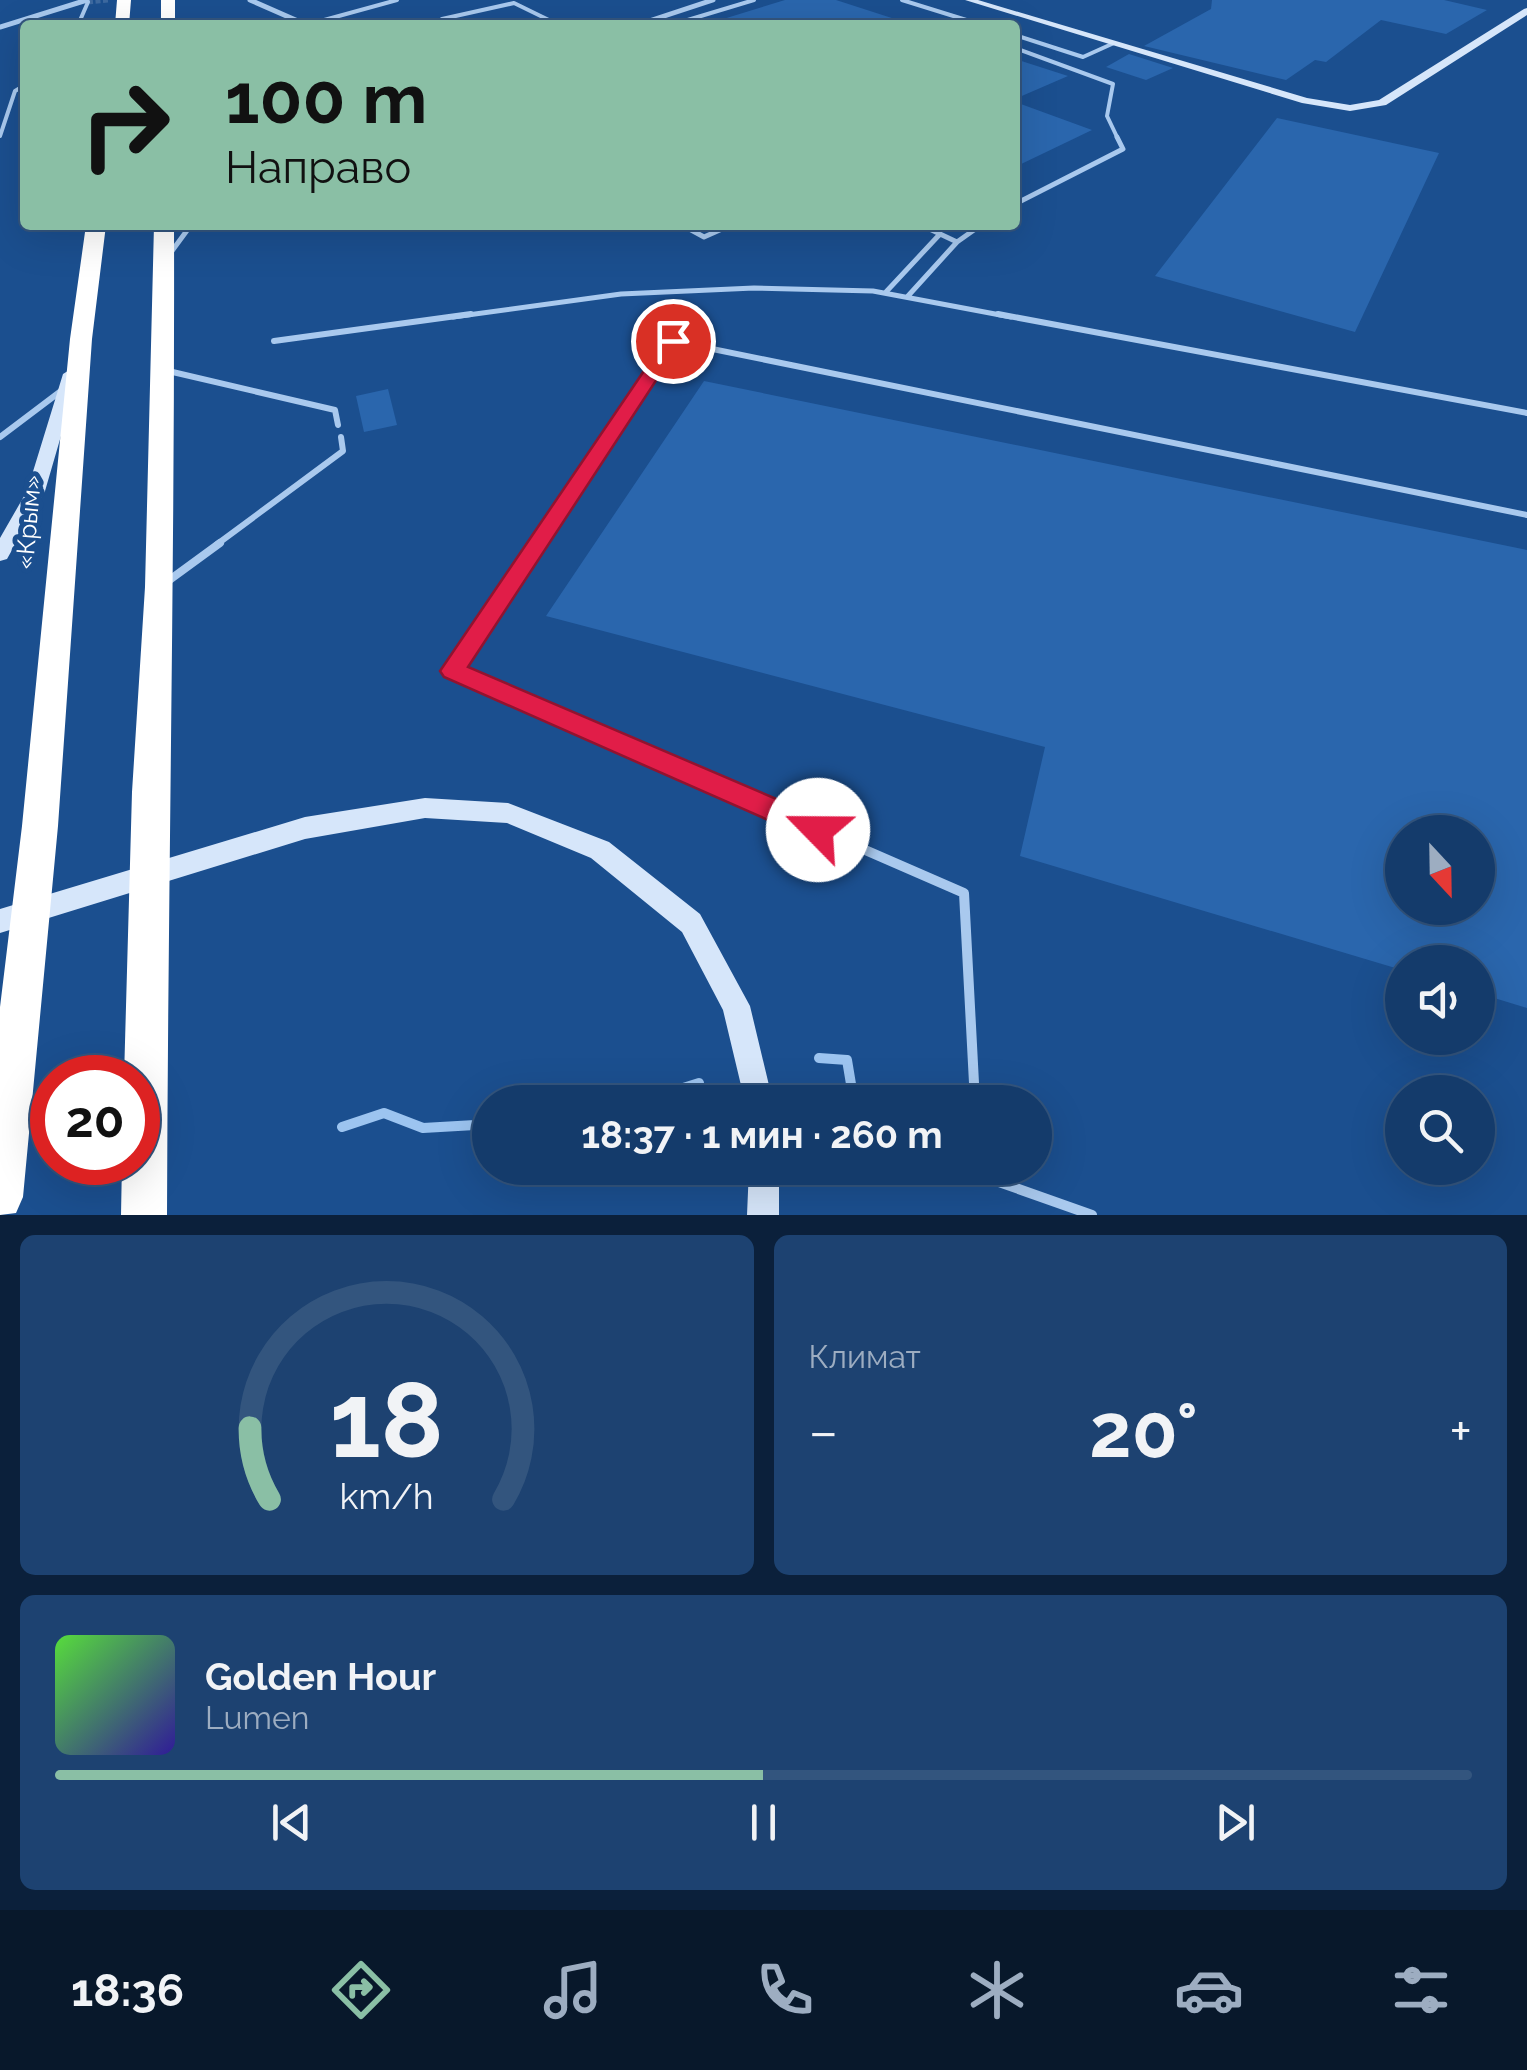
<!DOCTYPE html>
<html lang="ru">
<meta charset="utf-8">
<style>
:root{--surface:#143b6b;--page:#1d4271;--text:#f1f3f6;--muted:#9dadc1;--line:#33557e;--accent:#8abfa5}
body{margin:0;font-family:Raleway,sans-serif;background:var(--page);color:var(--text);height:100vh;display:flex;flex-direction:column;font-size:38px;white-space:nowrap}
*{box-sizing:border-box;margin:0}
p{font-size:32px;color:var(--muted)}
.icon{flex:none;width:55px;height:55px;fill:none;stroke:currentColor;stroke-width:2;stroke-linecap:round;stroke-linejoin:round}
.map{position:relative;height:1215px;overflow:hidden}
.sheet{display:flex;flex-direction:column;gap:20px;padding:20px;background:#0b203b;flex:1}
.sheet>*{flex:none}
.guide{position:absolute;left:20px;top:20px;width:1000px;height:210px;border-radius:10px;box-shadow:0 10px 40px #0002,0 0 0 2px var(--line);background:#8abfa5;color:#111;overflow:hidden}
.needle{width:65px;rotate:158deg}
.fabs{position:absolute;left:1385px;top:815px;display:grid;gap:20px}
.fabs a{display:grid;place-items:center;width:110px;height:110px;border-radius:50%;background:var(--surface);box-shadow:0 10px 40px #0002,0 0 0 2px var(--line);font-size:50px}
.speed{position:absolute;left:30px;top:1055px;display:flex;gap:20px;font-size:50px;font-weight:700;text-align:center}
.speed>*{display:grid;place-content:center;width:130px;height:130px;border-radius:50%;background:var(--surface);box-shadow:0 10px 40px #0002,0 0 0 2px var(--line);line-height:1}
.speed .limit{border:15px solid #d22;background:#fff;color:#111}
.pin{position:absolute;display:grid;place-items:center;width:85px;height:85px;color:#fff;margin:-42px;border:5px solid #fff;border-radius:50%;box-shadow:0 2px 10px #0007}
.me{position:absolute;width:110px;margin:-55px;rotate:293deg;stroke-linejoin:round;filter:drop-shadow(0 0 8px #0008)}
.turn{display:flex;align-items:center;gap:35px;height:210px;padding:0 40px;font-size:45px}
.turn .icon{width:130px;height:130px;stroke-width:2.5}
.turn b{display:block;font-size:70px;line-height:85px}
.big{font-size:75px;font-weight:700;line-height:1.1}
.sheet .widget{flex:1;display:flex;flex-direction:column;justify-content:center;gap:15px;min-width:0;padding:0 35px;border-radius:15px;background:var(--page)}
.sheet .dial{align-items:center;gap:0}
.dial svg{height:260px;overflow:visible;fill:none;stroke:var(--line);stroke-width:7;stroke-linecap:round;text-anchor:middle}
.dial text{fill:var(--text);stroke:none}
.song{display:flex;align-items:center;gap:30px}
.cover{width:120px;height:120px;border-radius:15px;background:linear-gradient(135deg,hsl(110 70% 55%),hsl(250 70% 35%))}
.played{height:10px;border-radius:5px;background:linear-gradient(90deg,var(--accent) 50%,var(--line) 50%)}
.keys{display:flex;justify-content:space-around;direction:ltr}
.heat{display:flex;justify-content:space-between;align-items:center;font-size:55px;direction:ltr}
.sheet .tiles{flex:1;display:grid;gap:20px;grid-template-columns:1fr 1fr}
.widget:last-child{grid-column:span 2}
.trip{position:absolute;left:472px;top:1085px;width:580px;height:100px;border-radius:50px;background:var(--surface);box-shadow:0 10px 40px #0002,0 0 0 2px var(--line);font-weight:700;line-height:100px;text-align:center}
.tab-bar{display:flex;height:160px;justify-content:space-around;align-items:center;background:#08182b;color:var(--muted)}
.tab-bar .icon{width:70px;height:70px}
.tab-bar .current{color:var(--accent)}
.tab-bar b{font-size:45px;color:var(--text)}
.map>svg:first-child{display:block}
.lines{fill:none;stroke-linecap:round;stroke-linejoin:round}
.stream{stroke:#9cc4f0;stroke-width:10}
.building{fill:#2a66ad;fill-rule:evenodd}
.street-tunnel{stroke:#3d69a0;stroke-width:5;stroke-dasharray:5 2.5;stroke-linecap:butt}
.lane-far4{stroke:#a9c9ee;stroke-width:4}
.lane-far3{stroke:#a9c9ee;stroke-width:5}
.lane-far2{stroke:#a9c9ee;stroke-width:6}
.lane-far1{stroke:#a9c9ee;stroke-width:8}
.lane{stroke:#a9c9ee;stroke-width:10}
.street{stroke:#a9c9ee;stroke-width:5}
.secondary{fill:#d6e6fa;fill-rule:evenodd}
.highway{fill:#fff;fill-rule:evenodd}
.route{fill:#e11d48;stroke:#92132f;stroke-width:2.5}
.labels{text-anchor:middle;dominant-baseline:central;stroke-width:10;stroke-linejoin:round;paint-order:stroke}
.street-label{font-size:25px;fill:#fff;stroke:#1b4f8f}
</style>
<div class="map">
<svg width="1527" height="1215" viewBox="0 0 1527 1215">
<rect width="100%" height="100%" fill="#1b4f8f"/>
<g class="lines">
<path class="stream" d="M819 1058 847 1060 854 1102
M526 1102 545 1096 554 1102
M639 1102 699 1083
M342 1127 384 1113 423 1128 475 1125 490 1117"/>
</g>
<path class="building" d="M785 0H836L901 21 900 25H720V20Z
M1212 0H1444L1487 10 1446 34 1381 20 1326 62 1315 60 1286 80 1144 46 1211 9Z
M1129 54 1173 68 1146 80 1106 67Z
M1015 59 1068 76 1015 99Z
M1015 102 1092 130 1015 167Z
M1277 118 1439 153 1355 332 1155 276Z
M704 381 1527 550V1008L1478 993V962H1402V970L1020 856 1045 747 546 616ZM1402 832H1478V908H1402Z
M388 389 397 425 364 432 356 396Z"/>
<g class="lines">
<path class="street-tunnel" d="M88 2 109 0"/>
<path class="lane-far4" d="M902 0 976 23
M442 19 514 3 559 25
M78 25 88 2
M306 25 397 0
M671 25 754 0
M1015 35 1083 57 1114 43
M1015 48 1113 84 1107 116 1118 139
M0 136 15 91 25 85"/>
<path class="lane-far3" d="M1015 204 1123 149 1117 137
M682 225 704 237 731 225
M921 225 957 242
M169 255 191 225
M885 293 940 234
M908 296 957 242 981 225
M453 317 621 294 754 288 873 291 1011 317"/>
<path class="lane-far2" d="M998 314 1527 413
M274 341 471 314
M164 370 335 410 338 425
M0 437 61 391
M216 545 343 451 341 437
M537 545 673 341 1527 515"/>
<path class="lane-far1" d="M539 543 453 671 839 839
M168 581 220 543"/>
<path class="lane" d="M833 836 964 893 975 1102
M978 1168 979 1175 1092 1215"/>
<path class="street" d="M250 0 307 25
M637 25 713 0
M0 27 87 0"/>
<path class="secondary" d="M965 0H978L1307 98 1350 105 1379 100 1524 9 1527 8V15L1386 105 1350 111 1302 103Z
M71 369 79 374 45 491 7 559 0 561V538L27 491 63 374Z
M425 798 508 803 609 842 700 914 750 1006 773 1102H745L723 1010 682 932 591 858 507 823 425 818 305 839 0 933V909L305 817Z
M749 1168H779V1215H747Z"/>
<path class="highway" d="M117 0H131L129 25H115Z
M161 0H175V25H161Z
M86 225H106L92 339 58 826 23 1197 16 1213 0 1215V1007L22 826 70 339Z
M154 225H174C175 555 168 885 167 1215H121L122 1162H138V1078H124L132 792 145 587Z"/>
</g>
<path class="route" d="M673 336 682 341 468 667 828 821 832 830 828 838 818 842 444 677 440 671 667 337Z"/>
<g class="labels">
<g class="street-label">
<text transform="translate(28 522) rotate(-85)">«Крым»</text>
</g>
</g>
</svg>
<div class="fabs">
<a><svg class="needle" viewBox="-14 -14 28 28"><path d="M0-13l5 13h-10z" fill="#e53935"/><path d="M0 13l5-13h-10z" fill="#9dadc1"/></svg></a>
<a><svg class="icon" aria-label="sound" viewBox="0 0 24 24"><path d="M4 9h4l5-4v14l-5-4H4zM17 9q2 3 0 6"/></svg></a>
<a><svg class="icon" aria-label="search" viewBox="0 0 24 24"><circle cx="10" cy="10" r="6"/><path d="M15 15l6 6"/></svg></a>
</div>
<div class="speed"><div class="limit">20</div></div>
<div class="pin" style="left:673px;top:341px;background:#d93025"><svg class="icon" aria-label="arrive" viewBox="0 0 24 24"><path d="M6 21V4h12l-3 4 3 4H6"/></svg></div>
<svg class="me" style="left:818px;top:830px" viewBox="-20 -20 40 40"><circle r="19" fill="#fff"/><path d="M0-13L10 11 0 6-10 11z" fill="#e11d48"/></svg>
<div class="trip">18:37 · 1 мин · 260 m</div>
<div class="guide">
<div class="turn"><svg class="icon" aria-label="right" viewBox="0 0 24 24"><path d="M7 20v-9h11M14 6l5 5-5 5"/></svg><div><b>100 m</b>Направо</div></div>
</div>
</div>
<section class="sheet">
<div class="tiles">
<div class="widget dial"><svg viewBox="0 0 100 80">
<path d="M14 69A42 42 0 1 1 86 69"/>
<path d="M14 69A42 42 0 0 1 8 47" stroke="#8abfa5"/>
<text x="50" y="56" font-size="32" font-weight="700">18</text>
<text x="50" y="72" font-size="11">km/h</text>
</svg></div>
<div class="widget"><p>Климат</p>
<div class="heat"><a>−</a><b class="big">20°</b><a>+</a></div>
</div>
<div class="widget">
<div class="song"><i class="cover"></i><div><b>Golden Hour</b><p>Lumen</p></div></div>
<div class="played"></div>
<div class="keys"><svg class="icon" aria-label="previous" viewBox="0 0 24 24"><path d="M18 5L8 12l10 7zM5 5v14"/></svg><svg class="icon" aria-label="pause" viewBox="0 0 24 24"><path d="M8 5v14M16 5v14"/></svg><svg class="icon" aria-label="next" viewBox="0 0 24 24"><path d="M6 5l10 7-10 7zM19 5v14"/></svg></div>
</div>
</div>
</section>
<nav class="tab-bar">
<b>18:36</b>
<svg class="icon current" aria-label="directions" viewBox="0 0 24 24"><path d="M12 3l9 9-9 9-9-9zM9 14v-3h6M13 9l2 2-2 2"/></svg>
<svg class="icon" aria-label="music" viewBox="0 0 24 24"><path d="M9 18V5l10-2v13"/><circle cx="6" cy="18" r="3"/><circle cx="16" cy="16" r="3"/></svg>
<svg class="icon" aria-label="phone" viewBox="0 0 24 24"><path d="M5 4h4l2 5-3 2q2 4 5 5l2-3 5 2v4C11 20 4 13 5 4z"/></svg>
<svg class="icon" aria-label="climate" viewBox="0 0 24 24"><path d="M12 3v18M4 7l16 10M4 17L20 7"/></svg>
<svg class="icon" aria-label="car" viewBox="0 0 24 24"><path d="M5 17H2v-5l4-1 3-4h7l3 4 3 1v5h-3M9 17h6M6 11h13"/><circle cx="7" cy="17" r="2"/><circle cx="17" cy="17" r="2"/></svg>
<svg class="icon" aria-label="filters" viewBox="0 0 24 24"><path d="M4 7h16M4 17h16"/><circle cx="9" cy="7" r="2"/><circle cx="15" cy="17" r="2"/></svg>
</nav>
